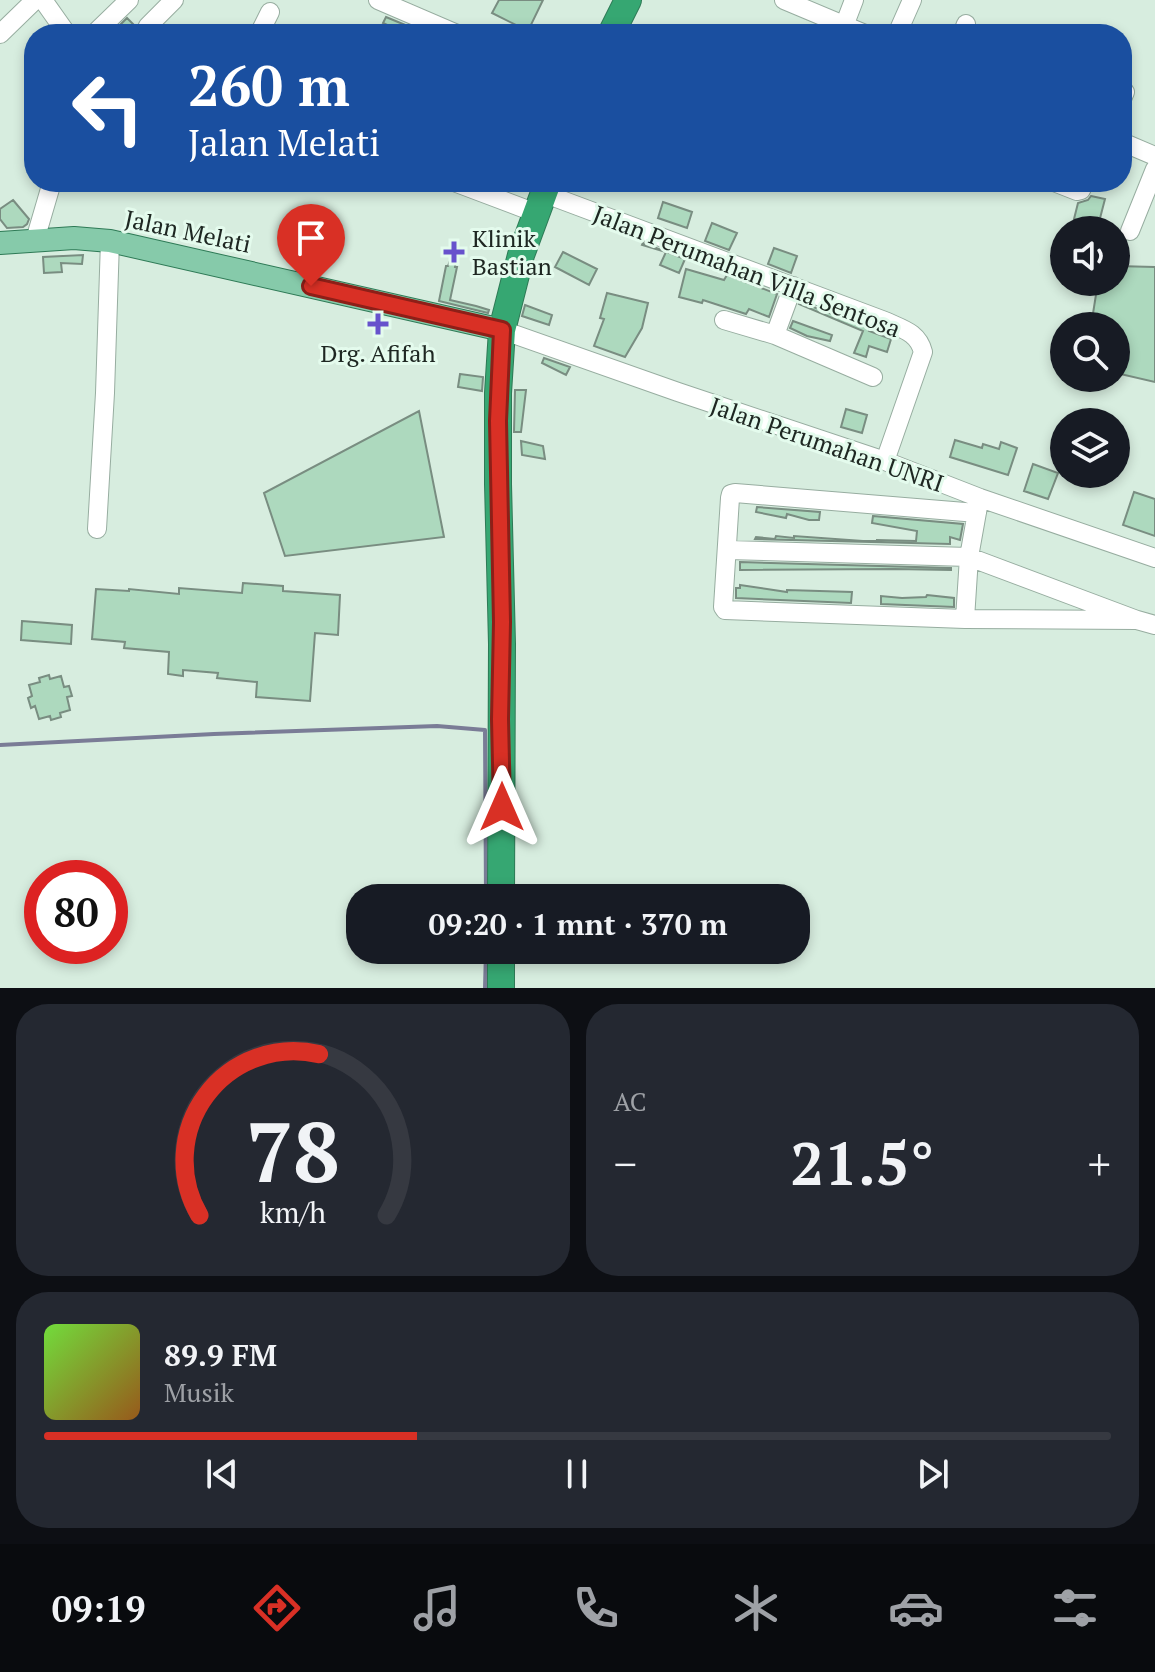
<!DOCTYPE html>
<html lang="id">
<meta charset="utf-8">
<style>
:root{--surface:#171b24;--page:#242831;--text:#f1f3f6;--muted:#9ea1a6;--line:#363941;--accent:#d93025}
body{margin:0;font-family:"PT Serif",serif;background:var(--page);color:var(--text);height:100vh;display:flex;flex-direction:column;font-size:30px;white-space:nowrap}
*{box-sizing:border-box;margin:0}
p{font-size:26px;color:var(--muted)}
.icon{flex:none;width:44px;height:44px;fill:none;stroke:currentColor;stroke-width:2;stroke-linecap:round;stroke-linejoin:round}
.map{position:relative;height:988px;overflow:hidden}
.drawer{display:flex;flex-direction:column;gap:16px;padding:16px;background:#0d0f14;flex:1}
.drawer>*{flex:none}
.hud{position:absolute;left:24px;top:24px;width:1108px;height:168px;border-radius:32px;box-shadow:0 4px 12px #0003;background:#1a4fa0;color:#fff;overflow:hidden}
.fabs{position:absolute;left:1050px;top:216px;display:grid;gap:16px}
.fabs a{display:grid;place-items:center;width:80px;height:80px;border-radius:50%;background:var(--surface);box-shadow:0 4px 12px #0003;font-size:40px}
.speed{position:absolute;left:24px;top:860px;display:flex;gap:16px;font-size:40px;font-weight:700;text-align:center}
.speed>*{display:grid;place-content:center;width:104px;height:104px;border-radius:50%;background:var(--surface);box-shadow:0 4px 12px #0003;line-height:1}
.speed .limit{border:12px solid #d22;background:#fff;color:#111}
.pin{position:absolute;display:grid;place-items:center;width:68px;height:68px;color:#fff;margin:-82px -34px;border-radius:50% 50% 50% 0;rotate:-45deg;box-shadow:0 0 8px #0007}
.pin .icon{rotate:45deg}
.me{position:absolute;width:88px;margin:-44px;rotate:0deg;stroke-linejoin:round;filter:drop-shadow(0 0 6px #0008)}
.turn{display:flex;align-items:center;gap:28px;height:168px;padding:0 32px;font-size:36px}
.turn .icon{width:104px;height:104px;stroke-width:2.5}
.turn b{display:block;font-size:56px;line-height:68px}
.big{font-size:60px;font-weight:600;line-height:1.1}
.drawer .widget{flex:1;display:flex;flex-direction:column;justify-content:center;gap:12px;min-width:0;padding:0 28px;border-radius:32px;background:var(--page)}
.drawer .dial{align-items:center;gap:0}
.dial svg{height:208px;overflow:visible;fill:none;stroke:var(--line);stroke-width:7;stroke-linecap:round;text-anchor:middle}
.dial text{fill:var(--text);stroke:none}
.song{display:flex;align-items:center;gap:24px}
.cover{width:96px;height:96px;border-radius:12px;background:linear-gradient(135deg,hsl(100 70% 55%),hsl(30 70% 35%))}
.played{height:8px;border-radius:4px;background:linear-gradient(90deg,var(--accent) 35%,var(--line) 35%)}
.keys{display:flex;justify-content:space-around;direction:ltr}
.heat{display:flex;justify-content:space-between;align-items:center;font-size:44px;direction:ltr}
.drawer .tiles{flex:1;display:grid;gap:16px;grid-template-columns:1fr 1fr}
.widget:last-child{grid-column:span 2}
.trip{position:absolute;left:346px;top:884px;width:464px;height:80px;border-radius:32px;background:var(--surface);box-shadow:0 4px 12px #0003;font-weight:600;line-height:80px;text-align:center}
.dock{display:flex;height:128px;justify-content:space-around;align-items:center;background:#090b0e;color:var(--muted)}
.dock .icon{width:56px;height:56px}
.dock .active{color:var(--accent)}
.dock b{font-size:36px;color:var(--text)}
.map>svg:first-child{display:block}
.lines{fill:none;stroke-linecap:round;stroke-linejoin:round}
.stream{stroke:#7a7c96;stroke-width:4}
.building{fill:#add9be;stroke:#798d81;stroke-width:2}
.minor-casing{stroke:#97ada0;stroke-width:20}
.major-casing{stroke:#2e7a56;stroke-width:24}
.highway-casing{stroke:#2e7a56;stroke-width:28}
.minor{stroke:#fff;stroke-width:18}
.major{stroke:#86caaa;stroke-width:22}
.highway{stroke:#36a772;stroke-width:26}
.route-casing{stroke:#8d1f18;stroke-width:20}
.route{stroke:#d93025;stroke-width:14}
.poi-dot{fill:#6752cc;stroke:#e4fbed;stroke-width:3}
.labels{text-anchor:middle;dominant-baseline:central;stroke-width:6;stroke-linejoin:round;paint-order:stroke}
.street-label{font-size:24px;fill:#1e2722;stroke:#e4fbed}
.poi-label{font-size:24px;fill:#1e2722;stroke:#e4fbed;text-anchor:start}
</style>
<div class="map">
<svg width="1155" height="988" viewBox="0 0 1155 988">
<rect width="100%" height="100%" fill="#d7eddf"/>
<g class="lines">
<path class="stream" d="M0 745 214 734 437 726 485 730 486 898
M485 988 486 950"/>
</g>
<path class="building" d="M499 0H543L528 31 492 13Z
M386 17 427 34H406L383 23Z
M127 18 135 26 132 34H111Z
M1091 196 1105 199 1098 226 1074 219 1078 203 1088 200Z
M13 200 29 219 27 224 23 227 7 228 0 219V209Z
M663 202 692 212 687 228 658 218Z
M712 223 737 233 729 250 705 241Z
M643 243 685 259 679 273 660 265 666 252 642 245Z
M774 248 797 256 791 273 768 264Z
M563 252 597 269 589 285 555 267Z
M83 255 82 264 61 263 62 272 44 273 43 257Z
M451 258 456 259 455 267H457L450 300 476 306 489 310 488 313 439 301 446 266H448Z
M1116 266 1155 267V382L1116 373V326H1091L1098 282H1116Z
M686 269 724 280 727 275 777 294 769 317 749 309 746 314 703 300 702 303 679 297Z
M607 293 648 303 642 328 625 357 594 346 604 319 600 318Z
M800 302 870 328 869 331 891 339 887 352 869 346 866 357 854 353 863 331 799 304Z
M525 305 552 315 549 325 522 316Z
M793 321 832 335 830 341 807 336 790 328Z
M544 358 570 367 566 375 542 363Z
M460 374 483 377 482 391 458 387Z
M515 390H526L521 432H514Z
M846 409 867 415 862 433 841 427Z
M419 411 444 537 285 556 264 493Z
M955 440 982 448 983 444 999 449 1001 442 1017 448 1008 475 950 457Z
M521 441 543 446 545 459 522 455Z
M1033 464 1058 473 1048 499 1024 491Z
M1134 492 1155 499V536L1123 525Z
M757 507 820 512 819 520H809L787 514 786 518 756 512Z
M873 516 963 524 960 540 950 537V544L755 539 756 537 775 539 776 536 794 538V536L863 541H877V540L916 541 917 531 872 523Z
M740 562 951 568V570L894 569 740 570Z
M243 583 283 586V591L340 595 338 635 315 633 310 701 256 697 257 682 217 678 218 673 183 670V676L168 674 169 652 124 648 125 642 92 639 96 589 129 591V589L179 594V588L242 593Z
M740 585 787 592V590L852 592 851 603 736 598V588H740Z
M927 595 954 598V607L881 604V596L902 598 926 597Z
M22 621 72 625 71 644 21 640Z
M49 675 50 679 61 676 64 687 69 686 72 696 67 697 70 710 60 713 61 717 51 720 50 716 39 719 35 706 31 708 28 698 32 696 29 685 40 682 39 678Z"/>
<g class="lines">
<g class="minor-casing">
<path id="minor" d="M43 0 67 34
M378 0 457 34
M784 0 865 34
M0 34 35 0
M94 34 129 0
M144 34 148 26 174 0
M259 34 270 12
M841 34 854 0
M897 34 912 0
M962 34 966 24
M1122 99 1125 92
M1122 142 1155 156
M454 182 536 213
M1054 182 1077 191 1081 190 1085 182
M543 193 885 321C902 329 918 332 923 352L885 461
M1130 231 1155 169
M35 240 52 182
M724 320 775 335 873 377
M502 330 678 392 885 461 980 498 1155 558
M775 335 793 286
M979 501 969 557 965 619 1137 620 1155 625
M97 529 105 393 110 241
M728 550 969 557 1137 620
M965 619 725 610 723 607 730 498 731 494 735 493 977 513"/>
</g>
<g class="major-casing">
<path id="major" d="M0 243 74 238 110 241 502 330"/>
</g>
<g class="highway-casing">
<path id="highway" d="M611 34 628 0
M501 898 502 644 498 484V393L502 330 521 255 548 182
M501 950V988"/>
</g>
<use href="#minor" class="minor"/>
<use href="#major" class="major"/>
<use href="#highway" class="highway"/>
</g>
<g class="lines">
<g class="route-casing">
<path id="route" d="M311 286 502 330 498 421 502 622 500 719 502 807"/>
</g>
<use href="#route" class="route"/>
</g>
<g class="poi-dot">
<path d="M450 240h8v8h8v8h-8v8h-8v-8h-8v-8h8z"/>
<path d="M374 312h8v8h8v8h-8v8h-8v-8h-8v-8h8z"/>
</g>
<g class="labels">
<g class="street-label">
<text transform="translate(188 231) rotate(12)">Jalan Melati</text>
<text transform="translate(747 271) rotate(21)">Jalan Perumahan Villa Sentosa</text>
<text transform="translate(827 444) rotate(19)">Jalan Perumahan UNRI</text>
</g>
<g class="poi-label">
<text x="472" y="238">Klinik<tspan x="472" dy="28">Bastian</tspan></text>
<text x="378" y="353" text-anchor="middle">Drg. Afifah</text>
</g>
</g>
</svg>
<div class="fabs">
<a><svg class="icon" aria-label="sound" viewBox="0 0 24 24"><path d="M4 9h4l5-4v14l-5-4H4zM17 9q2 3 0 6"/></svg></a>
<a><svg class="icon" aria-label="search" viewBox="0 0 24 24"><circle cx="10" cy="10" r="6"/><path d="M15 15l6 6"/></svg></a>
<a><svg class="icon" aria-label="layers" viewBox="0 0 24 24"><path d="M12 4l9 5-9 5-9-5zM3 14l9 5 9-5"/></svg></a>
</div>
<div class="speed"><div class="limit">80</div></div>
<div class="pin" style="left:311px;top:286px;background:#d93025"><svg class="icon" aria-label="arrive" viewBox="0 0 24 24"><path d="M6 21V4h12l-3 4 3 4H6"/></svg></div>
<svg class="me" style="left:502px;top:807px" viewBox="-20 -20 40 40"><path d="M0-17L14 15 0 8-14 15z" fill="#d93025" stroke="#fff" stroke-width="4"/></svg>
<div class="trip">09:20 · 1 mnt · 370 m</div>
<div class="hud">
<div class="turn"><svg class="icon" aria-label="left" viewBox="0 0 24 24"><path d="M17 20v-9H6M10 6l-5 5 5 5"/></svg><div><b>260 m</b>Jalan Melati</div></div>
</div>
</div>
<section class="drawer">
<div class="tiles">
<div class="widget dial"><svg viewBox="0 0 100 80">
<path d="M14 69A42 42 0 1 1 86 69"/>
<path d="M14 69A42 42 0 0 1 60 7" stroke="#d93025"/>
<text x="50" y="56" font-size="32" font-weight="700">78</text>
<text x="50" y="72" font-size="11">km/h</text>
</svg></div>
<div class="widget"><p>AC</p>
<div class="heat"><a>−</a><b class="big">21.5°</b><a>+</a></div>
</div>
<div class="widget">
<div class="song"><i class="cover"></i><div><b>89.9 FM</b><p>Musik</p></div></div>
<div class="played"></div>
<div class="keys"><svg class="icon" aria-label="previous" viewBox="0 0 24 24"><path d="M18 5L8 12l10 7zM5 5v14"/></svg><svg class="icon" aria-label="pause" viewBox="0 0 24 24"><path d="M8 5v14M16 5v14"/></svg><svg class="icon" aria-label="next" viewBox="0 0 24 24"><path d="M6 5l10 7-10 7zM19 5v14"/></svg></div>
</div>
</div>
</section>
<nav class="dock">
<b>09:19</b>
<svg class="icon active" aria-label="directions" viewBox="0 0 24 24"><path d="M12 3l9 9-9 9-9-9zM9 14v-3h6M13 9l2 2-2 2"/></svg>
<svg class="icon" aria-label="music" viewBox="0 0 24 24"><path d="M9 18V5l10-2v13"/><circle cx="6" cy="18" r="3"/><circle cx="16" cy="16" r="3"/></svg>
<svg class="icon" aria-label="phone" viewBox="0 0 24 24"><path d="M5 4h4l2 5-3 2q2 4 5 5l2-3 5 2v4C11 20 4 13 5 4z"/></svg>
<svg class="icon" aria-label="climate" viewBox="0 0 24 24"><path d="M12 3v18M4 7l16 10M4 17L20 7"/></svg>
<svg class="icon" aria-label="car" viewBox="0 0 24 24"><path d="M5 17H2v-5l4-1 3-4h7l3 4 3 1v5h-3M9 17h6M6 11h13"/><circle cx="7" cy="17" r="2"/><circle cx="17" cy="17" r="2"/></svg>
<svg class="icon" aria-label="filters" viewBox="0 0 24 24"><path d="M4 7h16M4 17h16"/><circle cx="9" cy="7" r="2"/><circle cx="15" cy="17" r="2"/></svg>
</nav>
